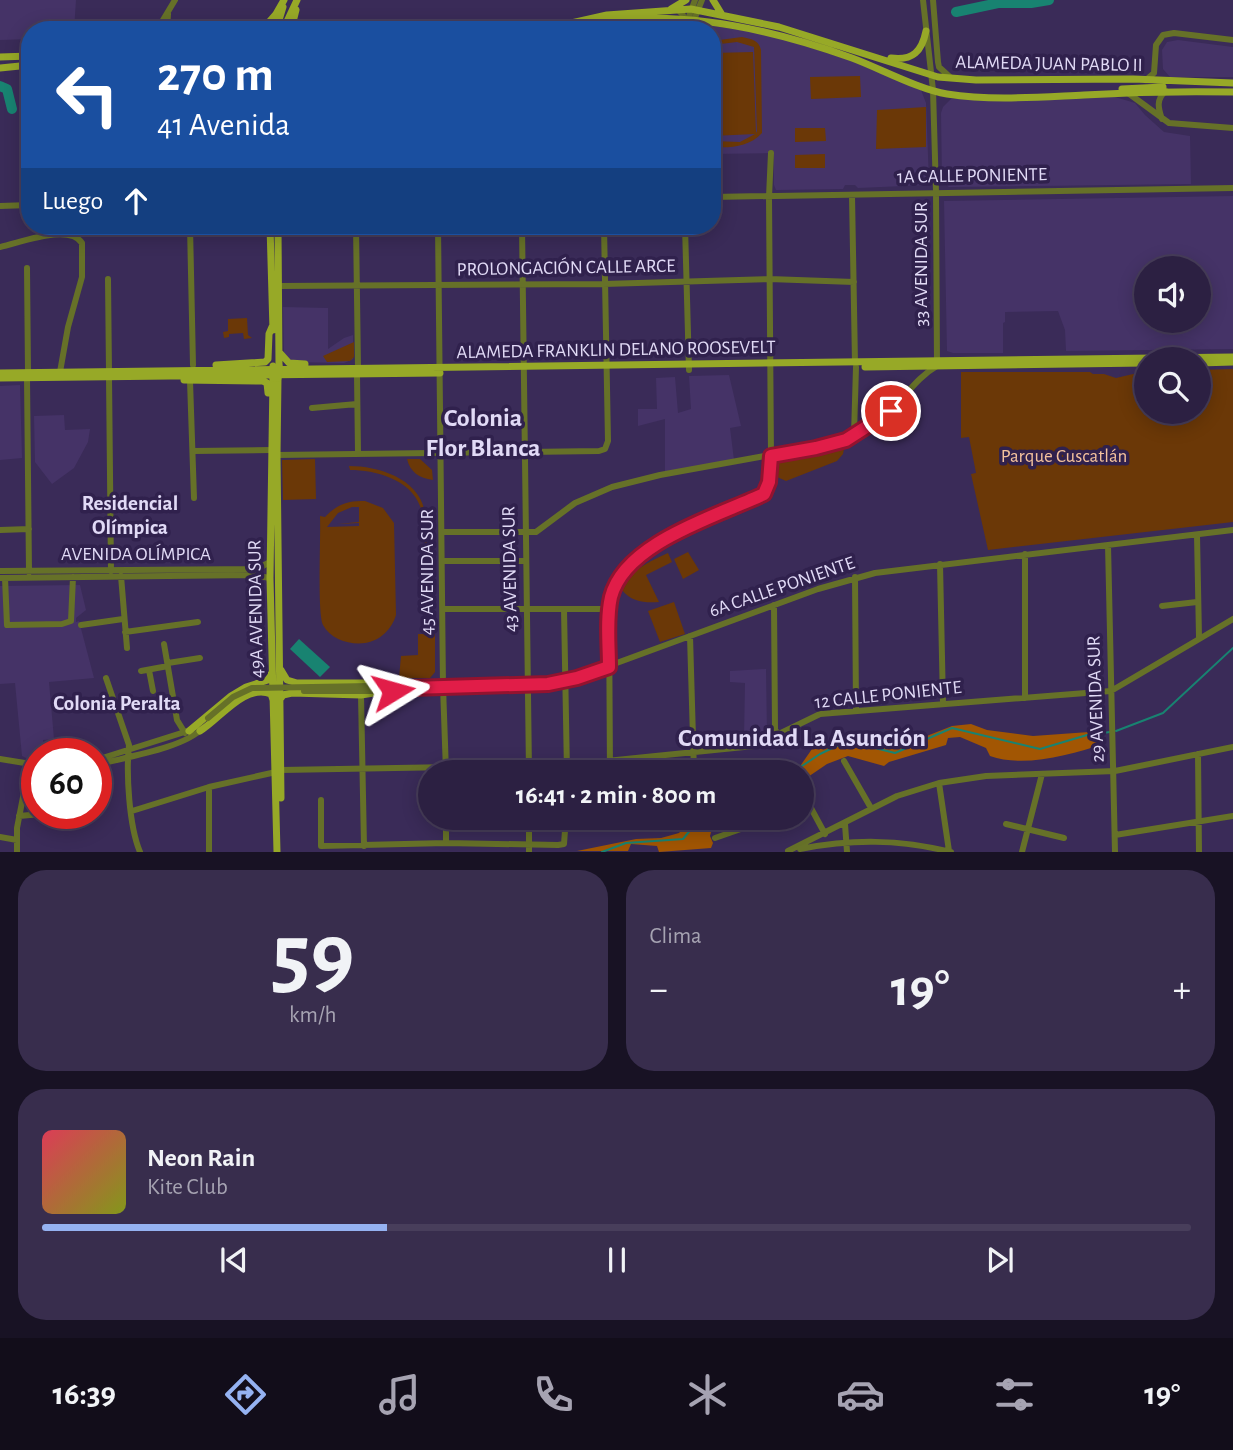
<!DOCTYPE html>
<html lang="es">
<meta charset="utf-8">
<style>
:root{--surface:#2c2042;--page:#382d4d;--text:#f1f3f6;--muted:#a6a3b2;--line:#483e5b;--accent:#95b2f1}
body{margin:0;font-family:"Alegreya Sans",sans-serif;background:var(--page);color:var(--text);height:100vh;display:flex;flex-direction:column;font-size:26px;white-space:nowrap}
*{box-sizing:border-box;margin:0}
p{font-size:23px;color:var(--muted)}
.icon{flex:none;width:38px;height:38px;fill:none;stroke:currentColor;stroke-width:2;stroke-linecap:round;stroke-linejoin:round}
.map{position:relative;height:852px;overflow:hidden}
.drawer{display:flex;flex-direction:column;gap:18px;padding:18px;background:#181224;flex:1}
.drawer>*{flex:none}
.hud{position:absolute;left:21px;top:21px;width:700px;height:214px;border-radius:28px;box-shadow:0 4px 18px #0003,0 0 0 2px var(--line);background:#1a4fa0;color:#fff;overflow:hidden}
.tools{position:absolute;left:1134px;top:256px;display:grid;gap:14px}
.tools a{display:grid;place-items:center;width:77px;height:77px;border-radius:50%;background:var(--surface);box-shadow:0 4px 18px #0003,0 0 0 2px var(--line);font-size:35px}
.speed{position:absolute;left:21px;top:738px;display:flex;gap:14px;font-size:35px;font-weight:700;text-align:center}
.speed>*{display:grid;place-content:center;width:91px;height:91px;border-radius:50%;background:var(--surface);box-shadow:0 4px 18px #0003,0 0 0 2px var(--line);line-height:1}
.speed .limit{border:10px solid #d22;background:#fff;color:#111}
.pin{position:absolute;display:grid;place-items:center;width:60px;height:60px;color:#fff;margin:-30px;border:4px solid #fff;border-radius:50%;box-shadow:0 2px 7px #0007}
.me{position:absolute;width:77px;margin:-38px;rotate:82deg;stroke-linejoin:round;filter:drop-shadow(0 0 5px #0008)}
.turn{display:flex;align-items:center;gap:24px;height:147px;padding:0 21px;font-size:32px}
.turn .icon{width:91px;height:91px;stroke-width:2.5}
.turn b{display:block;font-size:49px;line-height:60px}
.then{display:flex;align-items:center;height:66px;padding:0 21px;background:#0003;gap:14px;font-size:26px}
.big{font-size:52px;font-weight:700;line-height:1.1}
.drawer .card{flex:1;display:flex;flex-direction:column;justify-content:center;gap:10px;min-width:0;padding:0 24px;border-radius:28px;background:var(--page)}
.drawer .dial{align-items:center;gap:0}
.dial b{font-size:91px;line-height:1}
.song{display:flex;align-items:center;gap:21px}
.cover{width:84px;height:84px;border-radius:10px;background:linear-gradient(135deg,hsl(350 70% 55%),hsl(70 70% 35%))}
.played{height:7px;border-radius:4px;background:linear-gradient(90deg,var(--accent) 30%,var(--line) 30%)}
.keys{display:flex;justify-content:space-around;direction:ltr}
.heat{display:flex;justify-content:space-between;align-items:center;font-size:38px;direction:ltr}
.drawer .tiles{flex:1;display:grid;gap:18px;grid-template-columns:1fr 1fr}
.card:last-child{grid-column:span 2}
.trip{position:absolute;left:418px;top:760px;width:396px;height:70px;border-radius:35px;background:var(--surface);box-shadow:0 4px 18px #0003,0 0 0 2px var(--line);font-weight:700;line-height:70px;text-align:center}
.tab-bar{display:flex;height:112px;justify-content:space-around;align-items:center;background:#120d1a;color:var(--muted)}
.tab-bar .icon{width:49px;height:49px}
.tab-bar .on{color:var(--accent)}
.tab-bar b{font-size:32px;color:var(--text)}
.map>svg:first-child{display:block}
.built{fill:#453367;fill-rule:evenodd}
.green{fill:#6b3807;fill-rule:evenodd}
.forest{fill:#a25603}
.water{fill:#188371}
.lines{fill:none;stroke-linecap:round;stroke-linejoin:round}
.stream{stroke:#188371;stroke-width:2}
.river{stroke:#188371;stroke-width:10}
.minor{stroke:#667128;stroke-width:6}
.major{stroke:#97a927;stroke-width:7}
.minor-bridge{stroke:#667128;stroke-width:6}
.major-bridge{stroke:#97a927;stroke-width:7}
.route-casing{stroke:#92132f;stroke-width:18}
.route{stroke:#e11d48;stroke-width:12}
.labels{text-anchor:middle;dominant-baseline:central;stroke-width:7;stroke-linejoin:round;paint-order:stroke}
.street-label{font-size:19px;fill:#e1daf6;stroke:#30214d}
.park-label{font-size:19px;fill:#f4c29d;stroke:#30214d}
.neighbourhood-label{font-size:21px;font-weight:bold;fill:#e1daf6;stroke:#30214d}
.district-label{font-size:26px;font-weight:bold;fill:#e1daf6;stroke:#30214d}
</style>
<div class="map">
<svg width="1233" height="852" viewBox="0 0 1233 852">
<rect width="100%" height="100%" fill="#3a2b58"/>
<path class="built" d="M0 0H76L74 30H30V39L0 40Z
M694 23 767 34 855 62 921 90 926 103 929 182 927 185 858 188 855 185H845L843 189 776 190 774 185V153L712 154V30H690Z
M1178 40 1233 47V77H1170L1163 69 1162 50 1167 42Z
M1115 97 1135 103 1145 115 1164 132 1190 136 1191 184 949 187 942 182 941 113 943 107 951 99Z
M1233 196V349L1066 351 1065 330 1058 311 1005 312V322L1003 323V353H953L947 351 944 201ZM1146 268H1199V320H1146Z
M283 307 328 308V349L344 338 353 335V359L344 363 291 362 284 357Z
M729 375 741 426 730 428 734 460 665 472V419L638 426V409H657L656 378 675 377 678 413 691 409 689 376Z
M20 385 22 458 0 460V386Z
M64 415 65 430 90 429 88 442 74 468 52 484 35 462 34 416Z
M80 585 86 610 76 618V622L79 621 94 678 49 682 54 739 43 740 44 754H37V760L28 759 22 756 15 683 0 684V586Z
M766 669 767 734 744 738 745 683 730 682V671Z"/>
<path class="green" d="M671 22 675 23V30H622V24Z
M742 37C751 39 759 40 761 50L762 133C749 147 731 148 713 147L712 141 740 142 755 134 712 136V53L753 52 756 133 757 131 754 47 737 42 712 45V41Z
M860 76 861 97 811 99 810 77Z
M926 107V147L876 149 877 110Z
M795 128H825L826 141 795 142Z
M825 154V168H795V155Z
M247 318 248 335 252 338 244 339 243 333 229 334V337L224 338 223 332 228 331V319Z
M354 342V357L350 361 327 362 323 356Z
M1233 369V522L988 550 971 474 976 473 969 437 961 438V372H1090L1093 374H1104L1116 378 1146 371V411H1199V370Z
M845 444 843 454 837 461 786 481 775 476V462L778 458Z
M315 459 316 499 283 500 282 460Z
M407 459H420L432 470 433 480C419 478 410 472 407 459Z
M349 466C379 466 420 479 425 513L430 589H426C425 570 426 521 420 506 410 479 375 470 350 470Z
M365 501 383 508 394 523 396 615C392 629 380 641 365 643 350 645 331 640 323 625 317 612 321 536 320 516L325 517C336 505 348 500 365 501ZM352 507H359V522L337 524 359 523V526L327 527 338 513Z
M688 552 699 570 683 579 674 559Z
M668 553 672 562 646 575 659 602C645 603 631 602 622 590 627 571 651 561 668 553Z
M674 602 685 634 660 642 648 611Z
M418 634H435V672L430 678H399L401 656 418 655Z"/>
<path class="forest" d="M971 724 987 730 1033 736 1103 731V744C1071 755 1023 768 990 756L986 748 960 737 948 738 946 745 889 762 884 766 848 756 827 764 802 781V772H796L812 749 826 745 854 739 894 749 952 726Z
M693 817H727C718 820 712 827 710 836L713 843 711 848 659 852 657 846 631 844 628 851H577L636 839 661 838 679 833Z"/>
<path class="water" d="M299 639 330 667 320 677 290 649Z"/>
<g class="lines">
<path class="stream" d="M1116 731 1163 713 1233 648
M793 772 820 754 847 741 895 753 952 728 1040 749 1087 735 1110 732
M602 852 626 843 683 839 701 817"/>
<path class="river" d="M956 12 998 3H1031L1049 0
M0 86 7 89 12 109"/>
<path class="minor" d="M933 0 938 62 939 67 950 77
M677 9 683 15V30
M688 19 695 0
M694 20 702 0
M157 30 175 0
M167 30 168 14
M1146 80 1154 73 1156 45 1163 35 1174 33 1233 40
M1128 93 1169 123 1233 128
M1162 119C1158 108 1156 99 1166 91
M852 195 855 363
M712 197 1233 188
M0 206 30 205
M190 226 193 365
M356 226 358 368
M438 226 443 686 446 772
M522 226 529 772
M685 226 689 370
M0 247C20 243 69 223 82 243V277L68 327 60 372
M27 268 28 373
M108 279 109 372
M279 286 604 284 769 279 854 282
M357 375 358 453
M109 377 111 571
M27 378 29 572
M190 381 194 498
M312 408 357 404
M854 435 856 367
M193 451 271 450
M277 455 599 451 605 449 608 441 604 226
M0 530 29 529
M442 532H536L575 503 612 487 660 475 836 443C855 437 879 423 893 408 908 393 918 377 937 366L936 192 933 90 923 0
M1197 535 1199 637
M1108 545 1115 852
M1025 554V698
M443 561H526
M940 564 943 704
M0 571 257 569 270 562
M121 576 127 648
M855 577 856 710
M0 578 253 575 270 578
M5 578 7 625 62 624 71 621 73 577
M774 605 775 729 778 735
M1162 606 1197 602
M444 609H609
M564 609 567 772
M81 625 123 619
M125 632 198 622
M690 636 694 772
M164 644 177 720 185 733
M168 663 200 658
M149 670 153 691
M141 671 168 666
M106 678 129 745C126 773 129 826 140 852
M371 686 394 688
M405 688 527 685 565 682 818 589 875 573 1233 530
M361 695 364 846
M1198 754 1199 852
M0 759 37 765
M96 760 191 730
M844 761 871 808
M96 765C125 757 182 749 203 728
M281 770 567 765 754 746 820 714 1111 691 1233 619
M610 772 609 609C614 580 630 564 652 547L764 494 769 482 771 456 769 197 771 153
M939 783 949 851
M209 787V852
M805 797 825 834
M321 800V846L446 843 558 845 564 844 566 817
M132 811 209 787 276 772
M19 816 41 814
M446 817V843
M529 817V852
M845 824 847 852
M1006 824 1064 838
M1115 835 1233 816
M0 837 17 840
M715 838 775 817
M800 849C852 839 899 839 951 852
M788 851 897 796 939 783 986 776 1115 771 1233 747
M17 852V828L30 761
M1022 852 1042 774"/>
<path class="major" d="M713 0 721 13
M671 9 686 0
M262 30 276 14 284 0
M276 30 283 7
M283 30 297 0
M291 30 296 10
M540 30 607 15 691 9 779 27 938 77 976 80 1133 79 1233 83
M561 30C658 4 760 25 852 58 879 68 920 90 947 94 991 101 1039 97 1084 95 1134 92 1183 91 1233 92
M0 57 30 56
M891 58C913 61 922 51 926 31
M0 68 30 65
M1122 89 1163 87
M270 226 273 330
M278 226 279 366
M280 353 289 363 305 364
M1199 363 1233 362
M216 365 265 362 268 359 269 334 272 327
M865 367 1146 363
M0 373 1233 357
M0 378 440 373
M273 378 270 578 277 852
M278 378 277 455 281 798
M184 380 263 381 267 383 268 393
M281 670 287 680 297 683H393L409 688
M281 698 283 695 292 693 361 695 406 688
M189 731 231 696 246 687 268 680 271 674
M200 731C220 719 245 683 271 694L273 700"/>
<path class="minor-bridge" d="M304 691H372
M208 718 233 697 252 688 371 686"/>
<path class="major-bridge" d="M273 378V366
M278 378 279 366"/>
</g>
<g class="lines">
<g class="route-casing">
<path id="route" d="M393 691 410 688 548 684 577 678 609 667C609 645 606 619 611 597 625 542 718 516 764 494L769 482 771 456 816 448 846 440 891 411"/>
</g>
<use href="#route" class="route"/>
</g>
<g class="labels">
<g class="street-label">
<text transform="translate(1049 64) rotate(1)">ALAMEDA JUAN PABLO II</text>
<text transform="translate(972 176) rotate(-1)">1A CALLE PONIENTE</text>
<text transform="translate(921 264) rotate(-90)">33 AVENIDA SUR</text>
<text transform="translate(566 268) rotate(-1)">PROLONGACIÓN CALLE ARCE</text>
<text transform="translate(616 350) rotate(-1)">ALAMEDA FRANKLIN DELANO ROOSEVELT</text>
<text x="136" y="554">AVENIDA OLÍMPICA</text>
<text transform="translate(510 569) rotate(-91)">43 AVENIDA SUR</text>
<text transform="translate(427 572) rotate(-90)">45 AVENIDA SUR</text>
<text transform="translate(782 587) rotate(-19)">6A CALLE PONIENTE</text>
<text transform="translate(256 609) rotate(-91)">49A AVENIDA SUR</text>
<text transform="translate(888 695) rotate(-6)">12 CALLE PONIENTE</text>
<text transform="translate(1096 699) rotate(-92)">29 AVENIDA SUR</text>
</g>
<g class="park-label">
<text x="1064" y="456">Parque Cuscatlán</text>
</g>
<g class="neighbourhood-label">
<text x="130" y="503">Residencial<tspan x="130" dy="24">Olímpica</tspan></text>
<text x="117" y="703">Colonia Peralta</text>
</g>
<g class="district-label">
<text x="483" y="418">Colonia<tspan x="483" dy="30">Flor Blanca</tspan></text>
<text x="802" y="738">Comunidad La Asunción</text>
</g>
</g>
</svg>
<div class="tools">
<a><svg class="icon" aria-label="sound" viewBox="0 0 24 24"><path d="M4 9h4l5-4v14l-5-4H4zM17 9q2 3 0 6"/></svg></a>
<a><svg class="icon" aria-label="search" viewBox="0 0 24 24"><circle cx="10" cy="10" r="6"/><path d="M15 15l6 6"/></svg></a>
</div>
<div class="speed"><div class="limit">60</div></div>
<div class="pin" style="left:891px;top:411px;background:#d93025"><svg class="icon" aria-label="arrive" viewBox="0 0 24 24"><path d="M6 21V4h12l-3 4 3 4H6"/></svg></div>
<svg class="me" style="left:393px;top:691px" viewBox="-20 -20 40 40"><path d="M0-17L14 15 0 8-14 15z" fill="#e11d48" stroke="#fff" stroke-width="4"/></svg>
<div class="trip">16:41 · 2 min · 800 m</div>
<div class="hud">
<div class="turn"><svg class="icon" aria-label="left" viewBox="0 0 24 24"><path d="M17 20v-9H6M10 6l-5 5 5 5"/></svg><div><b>270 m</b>41 Avenida</div></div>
<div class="then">Luego<svg class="icon" aria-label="ahead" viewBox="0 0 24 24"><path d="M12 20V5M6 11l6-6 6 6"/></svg></div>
</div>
</div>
<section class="drawer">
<div class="tiles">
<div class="card dial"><b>59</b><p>km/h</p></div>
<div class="card"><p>Clima</p>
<div class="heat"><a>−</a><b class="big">19°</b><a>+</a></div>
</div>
<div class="card">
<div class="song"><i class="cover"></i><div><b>Neon Rain</b><p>Kite Club</p></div></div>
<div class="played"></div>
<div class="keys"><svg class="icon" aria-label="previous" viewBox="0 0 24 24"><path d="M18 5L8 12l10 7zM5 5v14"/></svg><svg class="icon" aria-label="pause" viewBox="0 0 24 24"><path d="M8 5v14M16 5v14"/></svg><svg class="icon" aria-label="next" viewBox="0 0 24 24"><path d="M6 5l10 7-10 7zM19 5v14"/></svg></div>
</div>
</div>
</section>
<nav class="tab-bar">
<b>16:39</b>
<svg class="icon on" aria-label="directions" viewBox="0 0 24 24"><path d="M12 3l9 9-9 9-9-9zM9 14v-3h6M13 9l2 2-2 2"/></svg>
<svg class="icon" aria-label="music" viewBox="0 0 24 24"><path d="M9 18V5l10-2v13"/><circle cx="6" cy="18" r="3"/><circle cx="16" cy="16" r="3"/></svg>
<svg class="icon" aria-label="phone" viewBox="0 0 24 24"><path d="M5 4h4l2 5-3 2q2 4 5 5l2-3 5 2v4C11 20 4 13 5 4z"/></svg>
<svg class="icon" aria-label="climate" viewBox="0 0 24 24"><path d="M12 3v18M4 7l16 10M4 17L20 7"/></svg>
<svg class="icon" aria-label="car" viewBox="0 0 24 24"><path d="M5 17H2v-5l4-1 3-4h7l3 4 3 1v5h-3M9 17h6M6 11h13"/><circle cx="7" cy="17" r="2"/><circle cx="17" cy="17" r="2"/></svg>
<svg class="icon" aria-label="filters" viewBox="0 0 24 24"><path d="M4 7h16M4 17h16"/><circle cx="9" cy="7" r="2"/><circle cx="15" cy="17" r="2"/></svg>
<b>19°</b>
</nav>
